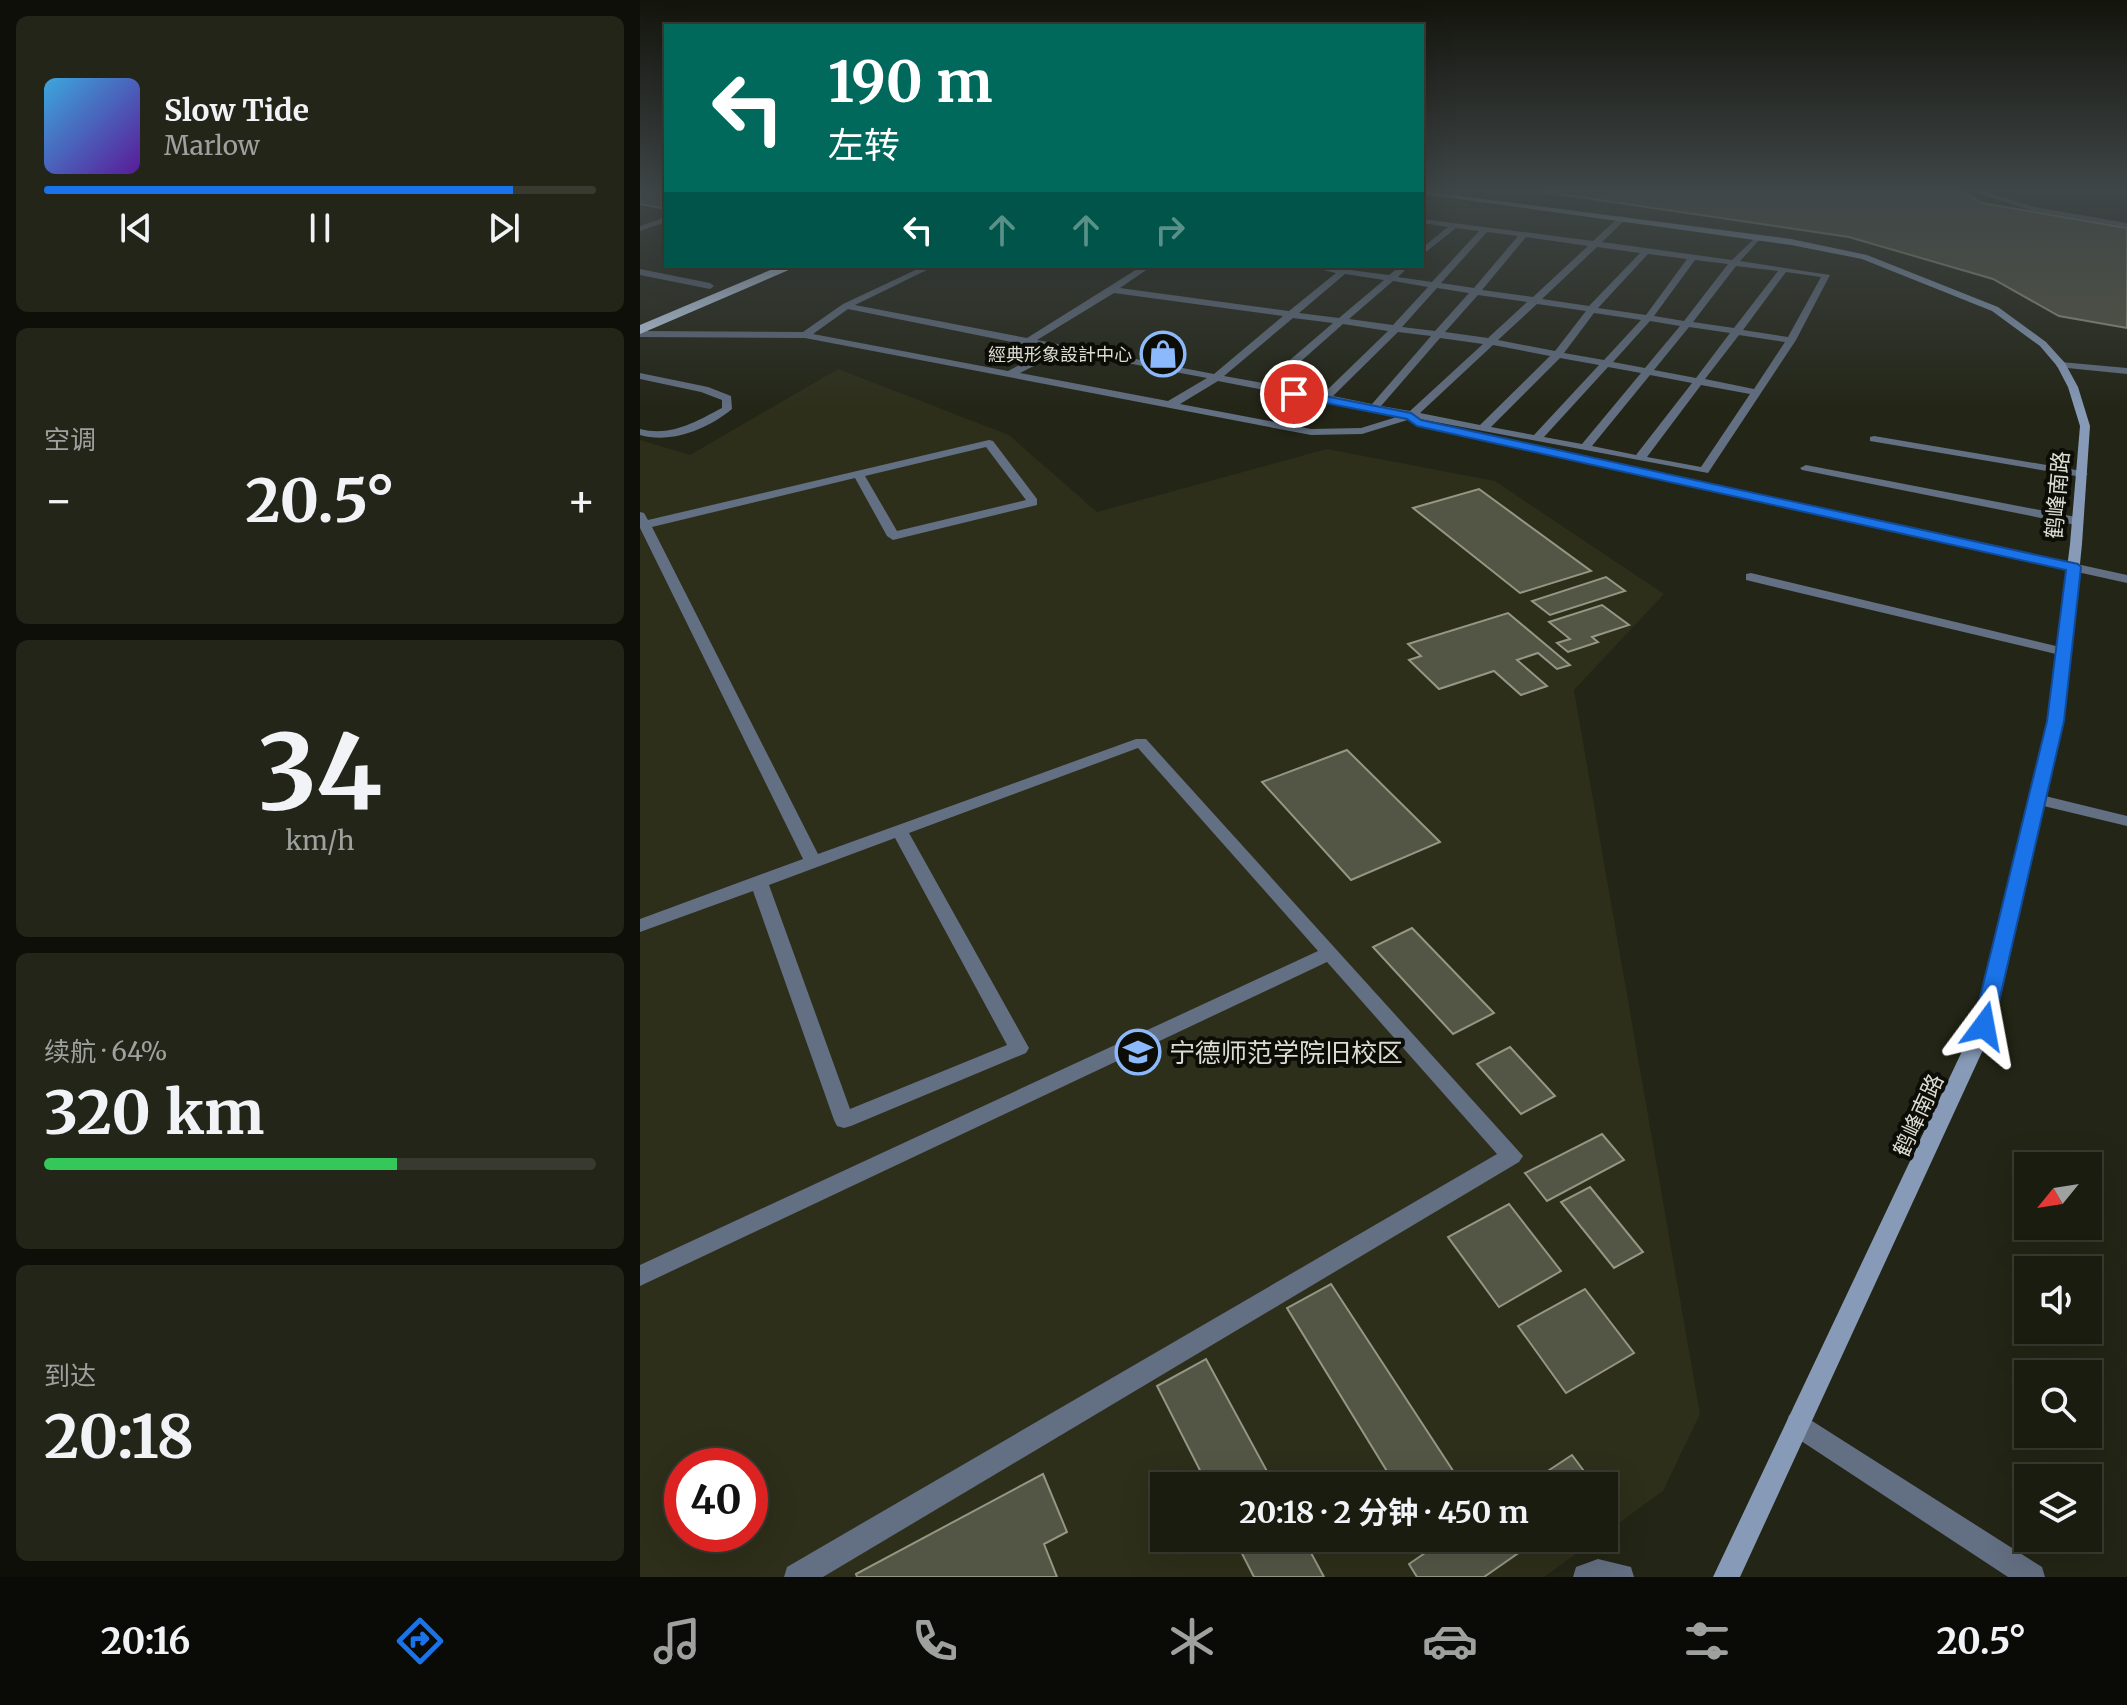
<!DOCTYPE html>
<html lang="zh">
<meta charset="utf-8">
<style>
:root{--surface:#1a1c10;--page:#232519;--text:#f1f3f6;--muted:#9fa19f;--line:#383a30;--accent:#1a73e8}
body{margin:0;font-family:Merriweather,"Noto Sans SC",serif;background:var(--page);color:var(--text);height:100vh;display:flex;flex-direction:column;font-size:30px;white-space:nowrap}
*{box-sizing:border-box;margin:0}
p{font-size:26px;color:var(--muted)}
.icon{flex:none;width:44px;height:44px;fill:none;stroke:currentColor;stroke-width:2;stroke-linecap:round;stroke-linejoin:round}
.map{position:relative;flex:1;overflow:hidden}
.panel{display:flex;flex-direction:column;gap:16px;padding:16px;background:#0e0f09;width:640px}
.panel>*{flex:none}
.top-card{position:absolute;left:24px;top:24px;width:760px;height:244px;border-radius:0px;box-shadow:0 8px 32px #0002,0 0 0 2px var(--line);background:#00695c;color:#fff;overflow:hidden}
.needle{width:52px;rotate:240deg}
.buttons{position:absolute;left:1374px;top:1152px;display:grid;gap:16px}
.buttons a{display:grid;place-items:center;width:88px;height:88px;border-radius:0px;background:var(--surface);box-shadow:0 8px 32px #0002,0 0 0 2px var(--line);font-size:40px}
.speed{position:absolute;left:24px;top:1448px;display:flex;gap:16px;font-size:40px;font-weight:700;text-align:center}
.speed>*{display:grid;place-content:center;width:104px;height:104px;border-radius:50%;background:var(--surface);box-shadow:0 8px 32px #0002,0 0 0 2px var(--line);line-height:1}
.speed .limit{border:12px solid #d22;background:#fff;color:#111}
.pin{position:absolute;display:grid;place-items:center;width:68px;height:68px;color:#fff;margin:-34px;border:4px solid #fff;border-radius:50%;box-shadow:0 2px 8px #0007}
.me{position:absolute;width:88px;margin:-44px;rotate:13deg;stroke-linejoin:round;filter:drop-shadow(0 0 6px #0008)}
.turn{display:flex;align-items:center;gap:28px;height:168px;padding:0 32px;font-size:36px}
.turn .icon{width:104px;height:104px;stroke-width:2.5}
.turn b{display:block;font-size:56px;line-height:68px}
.lanes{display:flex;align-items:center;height:76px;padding:0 32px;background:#0003;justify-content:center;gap:40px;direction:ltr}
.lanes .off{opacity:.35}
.big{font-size:60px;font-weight:700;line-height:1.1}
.panel .tile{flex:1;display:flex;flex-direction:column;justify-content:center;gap:12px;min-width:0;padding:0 28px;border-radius:12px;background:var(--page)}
.panel .dial{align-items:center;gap:0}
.dial b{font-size:104px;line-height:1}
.song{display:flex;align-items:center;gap:24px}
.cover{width:96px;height:96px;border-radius:12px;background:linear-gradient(135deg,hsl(200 70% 55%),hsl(270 70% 35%))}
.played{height:8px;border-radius:4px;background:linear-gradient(90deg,var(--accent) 85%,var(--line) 85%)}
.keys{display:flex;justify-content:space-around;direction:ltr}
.heat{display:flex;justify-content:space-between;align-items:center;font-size:44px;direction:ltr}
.charge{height:12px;border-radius:6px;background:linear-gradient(90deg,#34c759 64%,var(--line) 0)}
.trip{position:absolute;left:510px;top:1472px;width:468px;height:80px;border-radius:0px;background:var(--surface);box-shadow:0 8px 32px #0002,0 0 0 2px var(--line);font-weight:700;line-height:80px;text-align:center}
.tab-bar{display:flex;height:128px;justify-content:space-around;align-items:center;background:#0a0b06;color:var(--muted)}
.tab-bar .icon{width:56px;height:56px}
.tab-bar .current{color:var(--accent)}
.tab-bar b{font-size:36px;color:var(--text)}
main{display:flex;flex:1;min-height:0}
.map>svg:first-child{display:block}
.built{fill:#2d2f1a;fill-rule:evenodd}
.building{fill:#535545;stroke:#959785;stroke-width:2}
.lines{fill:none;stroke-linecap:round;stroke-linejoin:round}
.street{fill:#636f82;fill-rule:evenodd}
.secondary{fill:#879bb8;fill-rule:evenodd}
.highway{fill:#c8dbf6;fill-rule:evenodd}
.route{fill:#1a73e8;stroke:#114b97;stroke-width:2}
.labels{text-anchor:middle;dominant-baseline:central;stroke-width:8;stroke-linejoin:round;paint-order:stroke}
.far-poi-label{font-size:18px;fill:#dbdcd2;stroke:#0d0d07;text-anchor:end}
.street-label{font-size:22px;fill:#dbdcd2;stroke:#0d0d07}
.near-poi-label{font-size:26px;fill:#dbdcd2;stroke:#0d0d07;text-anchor:start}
</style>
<main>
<section class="panel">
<div class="tile">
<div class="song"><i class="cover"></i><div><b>Slow Tide</b><p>Marlow</p></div></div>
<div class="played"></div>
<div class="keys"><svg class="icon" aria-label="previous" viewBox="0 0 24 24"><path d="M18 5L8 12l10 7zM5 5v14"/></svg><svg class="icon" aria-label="pause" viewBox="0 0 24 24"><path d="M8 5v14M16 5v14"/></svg><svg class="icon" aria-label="next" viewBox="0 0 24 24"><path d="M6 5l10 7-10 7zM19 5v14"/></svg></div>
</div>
<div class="tile"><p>空调</p>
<div class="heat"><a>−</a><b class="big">20.5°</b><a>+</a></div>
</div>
<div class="tile dial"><b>34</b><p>km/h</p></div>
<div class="tile"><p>续航 · 64%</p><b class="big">320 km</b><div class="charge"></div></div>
<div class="tile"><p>到达</p><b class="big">20:18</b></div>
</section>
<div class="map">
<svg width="1487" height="1577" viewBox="0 0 1487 1577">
<rect width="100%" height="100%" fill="#232516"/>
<path class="built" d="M198 369 369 435 457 512 687 449 855 481 1024 594 934 690 1060 1414 1023 1491 964 1534V1486H524V1538H958L904 1577H0V440L50 455ZM42 1466H110V1534H42Z"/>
<path class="building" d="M0 191 26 194V209L0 204Z
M898 191H1322L1341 203 1487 228V328L1419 316 1353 279 1209 237Z
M839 489 951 571 880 593 773 508Z
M966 577 985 591 910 615 892 601Z
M962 605 989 625 952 637 958 642 928 652 917 643 930 639 909 622Z
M868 613 930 665 917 669 898 653 877 660 907 686 881 695 854 671 799 689 769 660 781 656 768 644Z
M707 750 800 842 711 880 622 782Z
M772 928 854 1013 813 1034 733 947Z
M870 1047 915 1096 881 1114 837 1064Z
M962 1134 984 1160 907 1201 885 1173Z
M950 1187 1003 1252 974 1268 921 1202Z
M869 1204 921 1271 859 1307 808 1237Z
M691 1284 823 1486H756L647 1308Z
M945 1289 994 1353 926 1393 878 1326Z
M566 1359 635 1486H568L517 1386Z
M932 1455 955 1486H885Z
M403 1474 427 1532 404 1544 417 1577H217L216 1574Z
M594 1538H663L684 1577H614Z
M807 1538H900L844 1577H777L769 1564Z"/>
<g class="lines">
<path class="street" d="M1332 191H1343L1394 207 1487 223V227L1393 211Z
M980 216 987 218 962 242 1092 260 1118 235 1122 237 1100 261 1190 275 1156 340 1068 473 774 418 722 434 671 435 165 338 0 337V331L163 332 203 304 284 266H295L215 305 387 338 502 266H512L480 288 649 311 696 273 666 266 701 268 712 266 710 270 749 275 760 266H769L758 277 792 282 839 231 816 228 782 255V248L808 227 782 223V219L953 241ZM847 232 878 236 834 288 801 283ZM886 237 948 246 893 297 842 290ZM957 247 1000 253 949 306 902 299ZM1008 254 1047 259 1006 315 958 308ZM1055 260 1088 264 1044 321 1014 316ZM1096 266 1138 271 1094 328 1053 322ZM1146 272 1181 277 1148 337 1103 330ZM705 274 744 280 699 318 659 313ZM753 281 788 287 753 325 709 319ZM797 288 829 293 795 331 762 327ZM474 293 643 316 574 374 397 340ZM838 295 887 302 848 338 805 332ZM897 304 946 311 915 351 858 340ZM208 309 387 345 412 348 368 371 173 334ZM954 313 1001 320 964 360 924 353ZM653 318 693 323 623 383 584 376ZM1010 321 1040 326 1005 368 973 362ZM703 324 748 331 683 394 634 385ZM1049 327 1090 333 1056 378 1014 370ZM758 332 791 336 732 404 693 396ZM1099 335 1145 342 1114 389 1065 379ZM800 338 843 344 770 411 741 406ZM853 345 910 356 840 425 780 413ZM423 351 567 378 528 401 380 373ZM920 358 959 365 894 435 851 427ZM968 367 1001 373 942 444 904 437ZM1010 375 1052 383 996 455 952 446ZM578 381 760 416 721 428 671 429 540 404ZM1061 385 1110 394 1061 467 1007 457Z
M26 217V222L0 231V226Z
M104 266H118V267L114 270Z
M0 269 70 283 74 286 70 289 0 275Z
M1421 362 1487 368V374L1417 367 1416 365Z
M0 373 68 387 91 396 92 409C68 429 31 444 0 435V429C31 437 55 422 82 408V400L61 392 0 379Z
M1234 436 1442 471 1448 474 1442 477 1230 441V437Z
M349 440 353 441 397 499V505L253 540 247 536 215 478 12 527 178 854 496 739H506L883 1156 879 1162 183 1577H144L147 1567 857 1154 687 962 0 1286V1265L678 951 498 748 269 833 389 1048 386 1053 211 1126 204 1128 197 1126 194 1120 113 891 0 932V919L163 859 0 528V512L4 513 8 520ZM346 447 386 500 257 531 225 476ZM255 838 367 1045 210 1109 129 885Z
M936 455 1487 575V583L932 460V456Z
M1166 465 1436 517 1442 521 1436 525 1162 470 1160 468Z
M1111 573 1424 648 1431 652 1424 656 1106 580V574Z
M1397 794 1487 816V826L1391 803 1389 799Z
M1158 1412 1402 1567 1405 1577H1368L1149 1433 1146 1424 1149 1415Z
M958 1559 991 1567 994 1577H933L936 1567Z"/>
<path class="secondary" d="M782 191 1151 239 1227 255 1358 307 1406 342 1425 363 1438 387 1450 426 1442 544 1424 721 1354 1026 1100 1577H1073L1334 1026 1408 721 1430 544 1440 426 1428 387 1417 366 1400 346 1352 311 1222 259 1151 245 782 194Z"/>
<path class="highway" d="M140 266H158L0 334V325Z"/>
</g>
<linearGradient id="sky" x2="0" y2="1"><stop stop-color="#13140c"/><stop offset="0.46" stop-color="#3f4647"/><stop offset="1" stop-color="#3f4647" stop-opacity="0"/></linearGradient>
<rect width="1487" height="412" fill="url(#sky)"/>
<path class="route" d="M654 390 771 413 781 420 1438 564 1441 567 1424 721 1352 1032 1344 1034 1336 1032 1333 1026 1407 721 1426 570 777 426 767 419 650 396V391Z"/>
<defs>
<g id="shop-ring" transform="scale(2.3)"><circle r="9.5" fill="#0d0d07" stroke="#8cb9fc" stroke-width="1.5"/><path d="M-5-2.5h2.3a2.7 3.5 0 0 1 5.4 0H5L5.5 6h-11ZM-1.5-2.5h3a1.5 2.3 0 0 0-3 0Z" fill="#8cb9fc"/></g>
<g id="university-ring" transform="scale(2.3)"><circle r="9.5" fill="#0d0d07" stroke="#8cb9fc" stroke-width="1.5"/><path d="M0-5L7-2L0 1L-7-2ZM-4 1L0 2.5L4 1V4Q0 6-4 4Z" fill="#8cb9fc"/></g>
</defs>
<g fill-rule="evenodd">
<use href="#shop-ring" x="523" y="354"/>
<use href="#university-ring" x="498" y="1052"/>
</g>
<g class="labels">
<g class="far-poi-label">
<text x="492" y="354">經典形象設計中心</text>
</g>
<g class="street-label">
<text transform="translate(1417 495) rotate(-85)">鹤峰南路</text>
<text transform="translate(1278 1115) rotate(-65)">鹤峰南路</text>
</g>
<g class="near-poi-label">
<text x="529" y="1052">宁德师范学院旧校区</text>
</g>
</g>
</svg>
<div class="buttons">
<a><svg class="needle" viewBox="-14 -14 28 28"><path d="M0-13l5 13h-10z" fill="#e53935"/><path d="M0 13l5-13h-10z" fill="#9fa19f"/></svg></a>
<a><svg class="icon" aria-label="sound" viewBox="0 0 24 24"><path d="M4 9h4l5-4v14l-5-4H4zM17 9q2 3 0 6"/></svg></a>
<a><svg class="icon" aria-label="search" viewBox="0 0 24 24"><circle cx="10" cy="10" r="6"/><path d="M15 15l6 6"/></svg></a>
<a><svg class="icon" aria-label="layers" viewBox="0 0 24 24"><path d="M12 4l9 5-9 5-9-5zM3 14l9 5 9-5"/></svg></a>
</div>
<div class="speed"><div class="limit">40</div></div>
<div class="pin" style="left:654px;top:394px;background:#d93025"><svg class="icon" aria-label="arrive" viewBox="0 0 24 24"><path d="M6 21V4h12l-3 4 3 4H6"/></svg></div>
<svg class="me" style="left:1344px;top:1026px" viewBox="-20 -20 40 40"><path d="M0-17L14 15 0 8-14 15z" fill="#1a73e8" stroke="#fff" stroke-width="4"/></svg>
<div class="trip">20:18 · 2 分钟 · 450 m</div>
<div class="top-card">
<div class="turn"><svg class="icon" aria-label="left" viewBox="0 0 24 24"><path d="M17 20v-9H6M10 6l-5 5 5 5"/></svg><div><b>190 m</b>左转</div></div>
<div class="lanes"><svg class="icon" aria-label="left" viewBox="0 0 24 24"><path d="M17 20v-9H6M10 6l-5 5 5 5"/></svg><svg class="icon off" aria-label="ahead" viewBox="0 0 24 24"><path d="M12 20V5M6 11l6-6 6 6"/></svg><svg class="icon off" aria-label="ahead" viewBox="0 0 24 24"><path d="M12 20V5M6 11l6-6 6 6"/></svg><svg class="icon off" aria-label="right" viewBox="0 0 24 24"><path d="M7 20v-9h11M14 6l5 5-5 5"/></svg></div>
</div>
</div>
</main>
<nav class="tab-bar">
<b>20:16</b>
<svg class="icon current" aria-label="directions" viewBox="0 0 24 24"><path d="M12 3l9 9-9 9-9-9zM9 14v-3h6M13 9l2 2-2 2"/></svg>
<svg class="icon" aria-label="music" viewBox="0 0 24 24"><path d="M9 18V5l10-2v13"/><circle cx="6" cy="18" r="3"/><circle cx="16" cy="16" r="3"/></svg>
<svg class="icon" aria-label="phone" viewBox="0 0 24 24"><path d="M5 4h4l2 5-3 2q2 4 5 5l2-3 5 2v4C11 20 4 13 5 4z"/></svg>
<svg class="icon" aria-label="climate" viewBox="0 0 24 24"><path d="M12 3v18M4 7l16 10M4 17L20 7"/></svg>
<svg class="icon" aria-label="car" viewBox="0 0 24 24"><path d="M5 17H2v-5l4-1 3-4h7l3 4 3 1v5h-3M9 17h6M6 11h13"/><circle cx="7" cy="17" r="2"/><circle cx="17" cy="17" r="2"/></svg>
<svg class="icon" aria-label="filters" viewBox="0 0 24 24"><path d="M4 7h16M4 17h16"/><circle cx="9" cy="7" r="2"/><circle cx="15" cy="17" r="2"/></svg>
<b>20.5°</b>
</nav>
